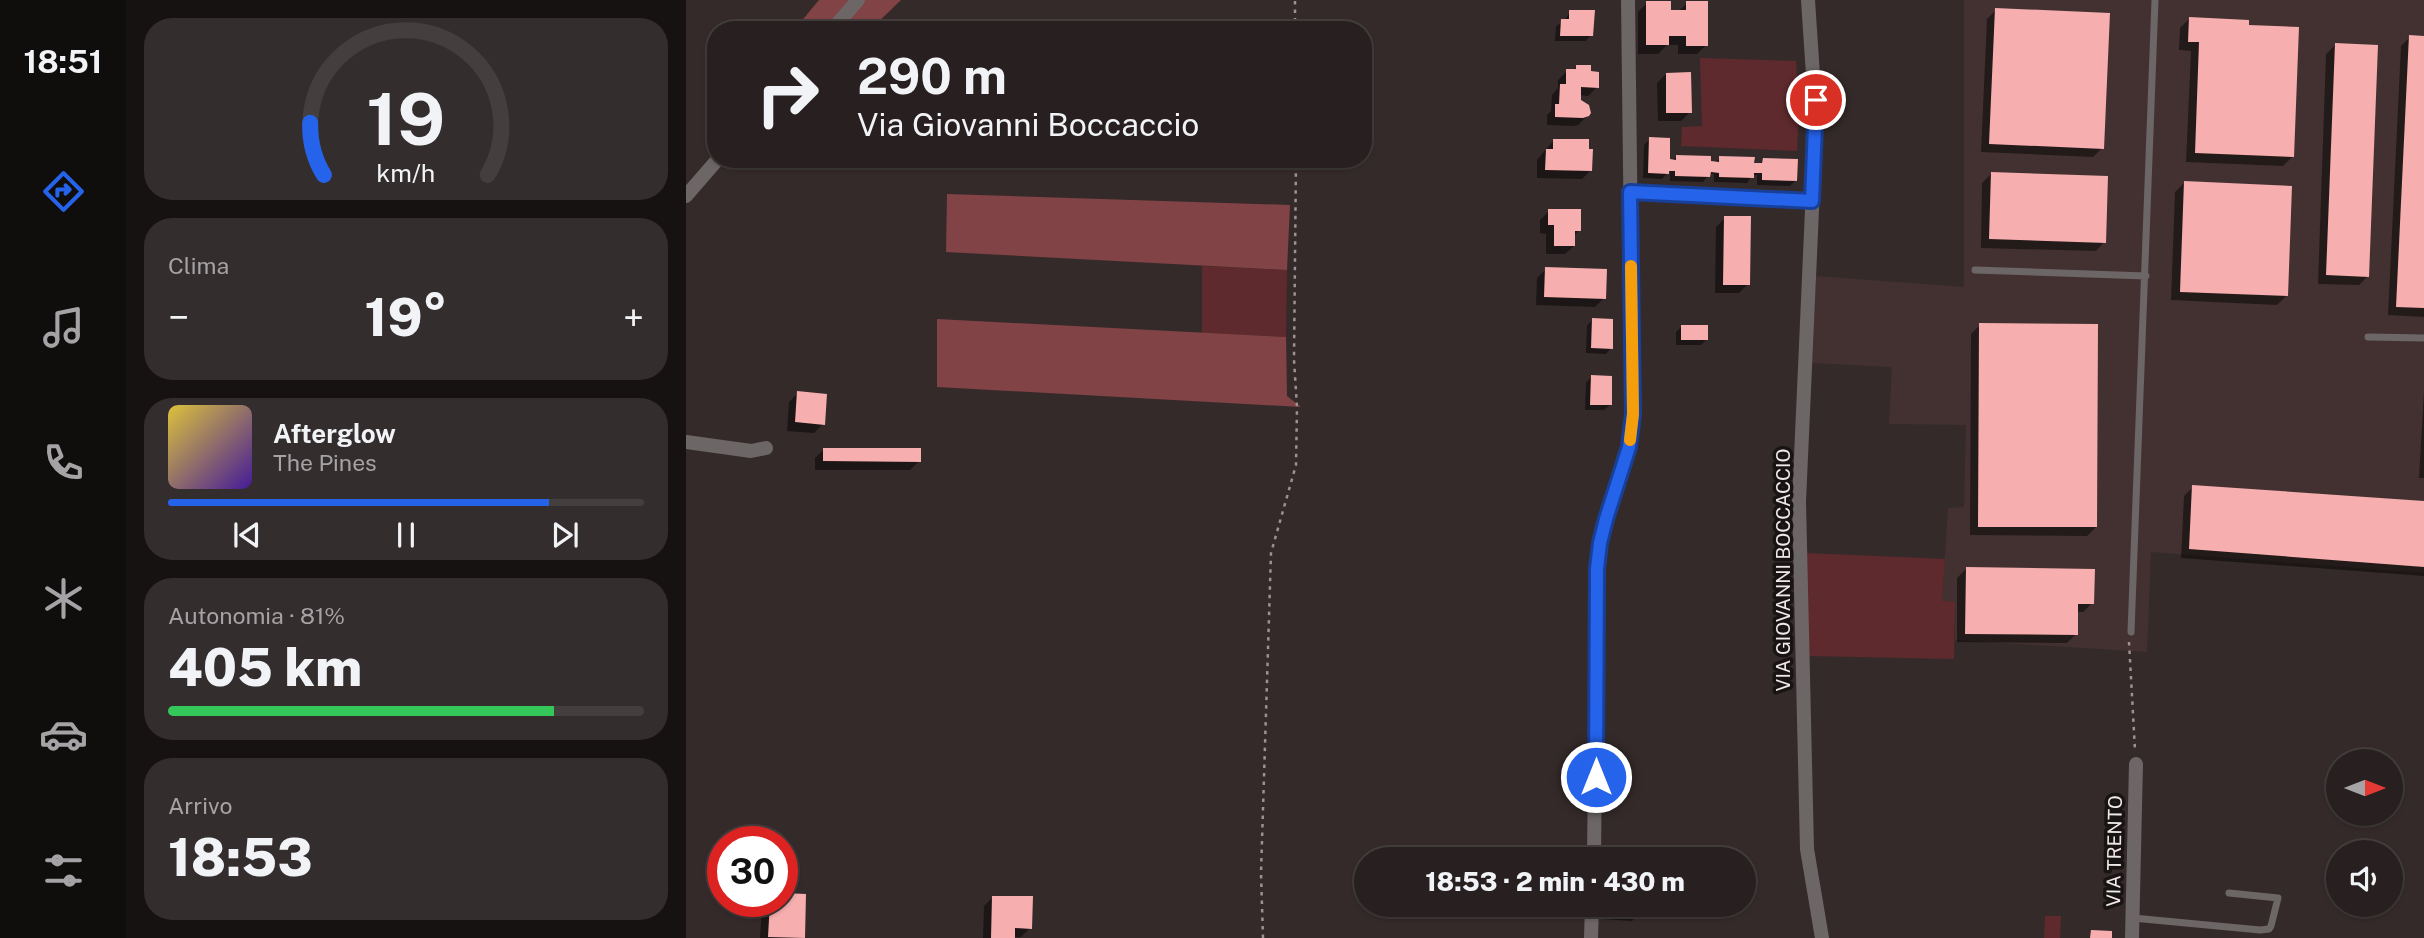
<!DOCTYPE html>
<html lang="it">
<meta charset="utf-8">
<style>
:root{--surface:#282020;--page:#342d2d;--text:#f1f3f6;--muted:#a5a3a5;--line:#443e3e;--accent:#2563eb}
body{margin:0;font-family:"Public Sans",sans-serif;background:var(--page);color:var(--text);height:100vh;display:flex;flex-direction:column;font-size:26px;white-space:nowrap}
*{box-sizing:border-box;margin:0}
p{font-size:23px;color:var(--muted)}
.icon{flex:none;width:38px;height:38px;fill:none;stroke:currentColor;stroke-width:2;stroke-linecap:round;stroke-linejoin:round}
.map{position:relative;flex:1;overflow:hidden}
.side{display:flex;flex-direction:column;gap:18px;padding:18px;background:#161212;width:560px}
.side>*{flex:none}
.top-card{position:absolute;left:21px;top:21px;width:665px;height:147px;border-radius:28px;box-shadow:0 2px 5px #0004,0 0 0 2px var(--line);background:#282020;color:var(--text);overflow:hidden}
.needle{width:46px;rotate:90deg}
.buttons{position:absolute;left:1640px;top:749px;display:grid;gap:14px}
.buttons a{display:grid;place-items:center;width:77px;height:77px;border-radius:50%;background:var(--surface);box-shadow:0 2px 5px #0004,0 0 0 2px var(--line);font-size:35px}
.speed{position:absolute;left:21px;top:826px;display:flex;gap:14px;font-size:35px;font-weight:700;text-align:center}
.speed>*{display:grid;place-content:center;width:91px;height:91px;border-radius:50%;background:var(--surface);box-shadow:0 2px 5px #0004,0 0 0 2px var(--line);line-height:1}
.speed .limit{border:10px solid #d22;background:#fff;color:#111}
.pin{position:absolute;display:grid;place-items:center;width:60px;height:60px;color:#fff;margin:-30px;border:4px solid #fff;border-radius:50%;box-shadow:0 2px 7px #0007}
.me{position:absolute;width:77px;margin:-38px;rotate:0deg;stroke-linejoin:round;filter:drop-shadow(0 0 5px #0008)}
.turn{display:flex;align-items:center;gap:24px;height:147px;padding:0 35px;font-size:32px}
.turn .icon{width:91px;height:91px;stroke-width:2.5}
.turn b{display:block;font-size:49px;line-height:60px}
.big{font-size:52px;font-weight:800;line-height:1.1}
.side .widget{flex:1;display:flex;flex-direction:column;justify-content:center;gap:10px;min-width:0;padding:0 24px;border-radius:28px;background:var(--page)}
.side .dial{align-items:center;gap:0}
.dial svg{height:182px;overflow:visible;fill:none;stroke:var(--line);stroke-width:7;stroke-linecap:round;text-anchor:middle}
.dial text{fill:var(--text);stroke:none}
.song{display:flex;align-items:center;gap:21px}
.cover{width:84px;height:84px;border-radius:10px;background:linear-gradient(135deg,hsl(50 70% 55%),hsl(260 70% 35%))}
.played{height:7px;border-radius:4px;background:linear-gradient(90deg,var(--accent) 80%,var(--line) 80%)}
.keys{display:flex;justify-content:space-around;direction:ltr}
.heat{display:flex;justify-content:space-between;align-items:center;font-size:38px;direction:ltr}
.charge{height:10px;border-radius:5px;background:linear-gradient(90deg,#34c759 81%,var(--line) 0)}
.trip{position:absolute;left:668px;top:847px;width:402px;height:70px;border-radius:35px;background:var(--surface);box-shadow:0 2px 5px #0004,0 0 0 2px var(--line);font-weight:800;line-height:70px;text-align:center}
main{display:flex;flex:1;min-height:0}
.tabs{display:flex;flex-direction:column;width:126px;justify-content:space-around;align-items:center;background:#100d0d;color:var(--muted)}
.tabs .icon{width:49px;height:49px}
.tabs .active{color:var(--accent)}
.tabs b{font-size:32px;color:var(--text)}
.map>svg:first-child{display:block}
.built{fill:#433131}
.green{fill:#5f2a2d}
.forest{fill:#814345}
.shadow{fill:#0007}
.building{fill:#f6aeae}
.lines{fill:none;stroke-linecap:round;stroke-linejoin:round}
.path{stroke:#9c9292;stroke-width:2.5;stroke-dasharray:3.5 5;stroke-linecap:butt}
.service{stroke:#6c6666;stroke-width:7}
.minor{stroke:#6c6666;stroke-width:14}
.route-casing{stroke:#184099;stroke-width:18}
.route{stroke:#2563eb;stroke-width:12}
.slow{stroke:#f59e0b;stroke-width:12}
.labels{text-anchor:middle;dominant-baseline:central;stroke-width:7;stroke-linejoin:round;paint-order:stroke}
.street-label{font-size:19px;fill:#f1e9e9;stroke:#191414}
</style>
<main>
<nav class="tabs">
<b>18:51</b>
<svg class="icon active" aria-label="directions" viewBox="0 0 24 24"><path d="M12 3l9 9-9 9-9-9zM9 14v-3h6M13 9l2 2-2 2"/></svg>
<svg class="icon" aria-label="music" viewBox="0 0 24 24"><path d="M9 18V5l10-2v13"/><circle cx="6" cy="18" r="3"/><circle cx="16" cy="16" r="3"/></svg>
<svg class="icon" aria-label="phone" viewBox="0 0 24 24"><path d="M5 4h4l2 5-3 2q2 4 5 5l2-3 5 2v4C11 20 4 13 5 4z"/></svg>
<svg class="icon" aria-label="climate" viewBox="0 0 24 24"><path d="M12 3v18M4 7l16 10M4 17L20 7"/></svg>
<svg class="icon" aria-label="car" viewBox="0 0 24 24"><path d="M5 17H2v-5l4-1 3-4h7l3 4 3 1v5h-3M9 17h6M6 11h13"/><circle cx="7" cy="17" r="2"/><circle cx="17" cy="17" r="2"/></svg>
<svg class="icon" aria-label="filters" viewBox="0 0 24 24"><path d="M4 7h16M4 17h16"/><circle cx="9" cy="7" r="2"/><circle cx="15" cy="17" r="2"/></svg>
</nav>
<section class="side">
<div class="widget dial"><svg viewBox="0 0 100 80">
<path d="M14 69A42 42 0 1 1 86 69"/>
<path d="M14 69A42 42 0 0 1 8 46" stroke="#2563eb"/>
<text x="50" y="56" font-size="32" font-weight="700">19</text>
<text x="50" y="72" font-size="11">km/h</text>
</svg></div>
<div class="widget"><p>Clima</p>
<div class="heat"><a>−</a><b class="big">19°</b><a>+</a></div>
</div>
<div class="widget">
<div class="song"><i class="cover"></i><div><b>Afterglow</b><p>The Pines</p></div></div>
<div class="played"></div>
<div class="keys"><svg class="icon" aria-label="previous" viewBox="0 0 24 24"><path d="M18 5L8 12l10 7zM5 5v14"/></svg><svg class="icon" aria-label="pause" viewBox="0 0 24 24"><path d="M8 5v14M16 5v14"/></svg><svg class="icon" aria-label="next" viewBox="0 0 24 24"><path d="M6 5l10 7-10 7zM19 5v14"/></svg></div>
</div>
<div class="widget"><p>Autonomia · 81%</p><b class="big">405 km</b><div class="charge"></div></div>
<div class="widget"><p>Arrivo</p><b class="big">18:53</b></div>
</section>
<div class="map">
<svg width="1738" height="938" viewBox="0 0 1738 938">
<rect width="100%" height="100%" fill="#352a2a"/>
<path class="built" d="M1278 0H1738V573L1465 552 1461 652 1269 640V602H1256L1262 508 1278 507 1280 425 1203 424 1206 367 1126 363 1130 276 1278 287Z"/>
<path class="green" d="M1014 58 1110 61 1113 109 1111 151 995 146 996 127 1016 126Z
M516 266 601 270 600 337 516 333Z
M1120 553 1259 559 1256 601 1269 602 1268 659 1122 656Z
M1359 916H1375L1374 938H1358Z"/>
<path class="forest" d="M133 0H215L184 30H108Z
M261 194 604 205 601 270 260 252Z
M251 319 600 337 601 396 615 407 251 387Z"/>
<path class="shadow" d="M961 3 983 12H992L1001 3 1020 45 1011 54H992V45H981L972 54H952V12Z
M1310 10 1416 148 1407 157 1295 152 1301 19Z
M884 12 905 35 900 41H869L870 26 878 21Z
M1503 19 1606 157 1597 166 1500 162 1505 51 1493 50 1494 28Z
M1724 37 1738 38V317L1702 315 1715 46Z
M1649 45 1682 276 1673 285 1632 284 1640 54Z
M891 67 911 87 902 96 893 95 902 115 892 125 887 126 861 125V115L865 111 866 95 872 88V80L881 71H886Z
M980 74 1004 112 995 121H972L971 83Z
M964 139 982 164 990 157 1029 163 1034 158 1067 164 1073 165 1077 160 1110 180 1104 186 1071 185V175H1066L1061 183 1028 182V174H1023L1017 182 984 181V170L976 179 957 178 958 145Z
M868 140 905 170 896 179 851 178V160Z
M1305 174 1418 242 1410 251 1295 248 1296 183Z
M1498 183 1600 296 1591 305 1485 300 1489 192Z
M863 211 893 230 888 236V246L879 254H860V234L854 233V220Z
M1039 218 1062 284 1053 293H1029L1030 227Z
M860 269 918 298 909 307 850 305 851 278Z
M906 320 925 348 920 354 900 353 901 326Z
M1294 325 1410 527 1401 536 1284 535 1285 334Z
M995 327 1021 339 1015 345H990V332Z
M905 377 924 405 918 410H899L900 383Z
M1738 390V478H1733Z
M112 393 137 424 128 433 101 431 103 402Z
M138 449 233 461 224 470H129V458Z
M1507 487 1738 503V576L1495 558 1498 496Z
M1280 569 1406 603 1397 612H1391L1390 634 1381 643 1271 642V578Z
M307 897 344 928 335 937 297 938 298 906Z
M78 901H96L117 938H74L76 904Z
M915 905H952V915L946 921 915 919Z"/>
<path class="building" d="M960 1H985V10H1000V1H1022V46H1000V36H983V45H960Z
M1309 8 1424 13 1418 149 1303 144Z
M883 10H909L907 36H874L875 19H883Z
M1503 17 1563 20V25L1613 27 1608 157 1509 153 1513 42H1502Z
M1723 35 1738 36V308L1710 307Z
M1649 43 1692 45 1683 277 1640 275Z
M890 65H905V71L913 72V88L895 87V100L903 105 905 113 903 116 897 118 869 117V104H873L874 84H880V69H890Z
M1005 72 1006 113H980V73Z
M963 137 984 138V159L990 160V155L1025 156V161L1033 162V156L1069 157 1068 163H1076L1077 158 1112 159 1111 181 1076 180V173H1068V178L1033 177V173L1025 172 1024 177 989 176V171H983V174L962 173Z
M867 139H903V149H907L906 171 859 170 860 149H867Z
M1305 172 1422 176 1420 243 1303 239Z
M1498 181 1606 186 1602 296 1494 292Z
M862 209H895V231H889V246H868V225H862Z
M1038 216H1065L1064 285H1037Z
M859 267 921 269 920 299 858 297Z
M906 318 927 319V349L905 348Z
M1293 323 1412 324 1411 527H1292Z
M995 325H1022V340H995Z
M905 375 926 376V405H904Z
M111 391 141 394 139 425 109 422Z
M137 448H235V462L137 461Z
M1506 485 1738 501V567L1503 549Z
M1280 567 1409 569 1408 604H1392V635L1279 634Z
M96 893 120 894 119 938 82 937 84 901H96Z
M306 896H347L346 929 329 928V938H305Z
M920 905H954V916L920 914Z
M1405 930 1426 931V938H1404Z"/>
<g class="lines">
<path class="path" d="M609 30V0
M1443 642 1449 750
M577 938 575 873 585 553 610 465 611 407 608 360 610 159"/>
<path class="service" d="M1289 270 1460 276
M1682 337 1738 338
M1445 632 1469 0
M1447 918 1574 930 1583 929 1585 926 1592 898 1543 893"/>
<path class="minor" d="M1122 0 1130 120 1113 502 1121 849 1136 938
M146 30 172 0
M944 192 1126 201
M0 196 32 159
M0 442 65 451 80 448
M908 859 911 569 914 543 920 519 943 447 947 414 942 0
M905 938 906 905
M1446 938 1450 764"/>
</g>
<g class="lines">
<g class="route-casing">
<path id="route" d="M910 777 911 569 914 543 920 519 943 447 947 414 944 192 1126 201 1130 100"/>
</g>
<use href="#route" class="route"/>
<path class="slow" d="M944 440 947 414 945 266"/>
</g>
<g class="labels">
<g class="street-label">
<text transform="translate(1097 570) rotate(-90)">VIA GIOVANNI BOCCACCIO</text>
<text transform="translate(1428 851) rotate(-89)">VIA TRENTO</text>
</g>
</g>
</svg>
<div class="buttons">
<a><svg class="needle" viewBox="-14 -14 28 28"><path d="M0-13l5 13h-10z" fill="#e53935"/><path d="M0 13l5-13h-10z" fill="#a5a3a5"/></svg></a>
<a><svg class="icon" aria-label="sound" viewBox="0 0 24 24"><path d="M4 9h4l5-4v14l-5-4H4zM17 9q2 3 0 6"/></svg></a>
</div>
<div class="speed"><div class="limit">30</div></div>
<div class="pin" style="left:1130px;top:100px;background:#d93025"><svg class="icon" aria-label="arrive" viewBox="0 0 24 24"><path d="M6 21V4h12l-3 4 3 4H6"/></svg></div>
<svg class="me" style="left:910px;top:777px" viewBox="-20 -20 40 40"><circle r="17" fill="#2563eb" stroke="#fff" stroke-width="3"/><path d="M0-11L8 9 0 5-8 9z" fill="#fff"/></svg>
<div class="trip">18:53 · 2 min · 430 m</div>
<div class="top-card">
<div class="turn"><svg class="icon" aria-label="right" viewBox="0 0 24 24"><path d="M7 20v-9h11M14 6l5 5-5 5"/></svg><div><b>290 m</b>Via Giovanni Boccaccio</div></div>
</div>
</div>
</main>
